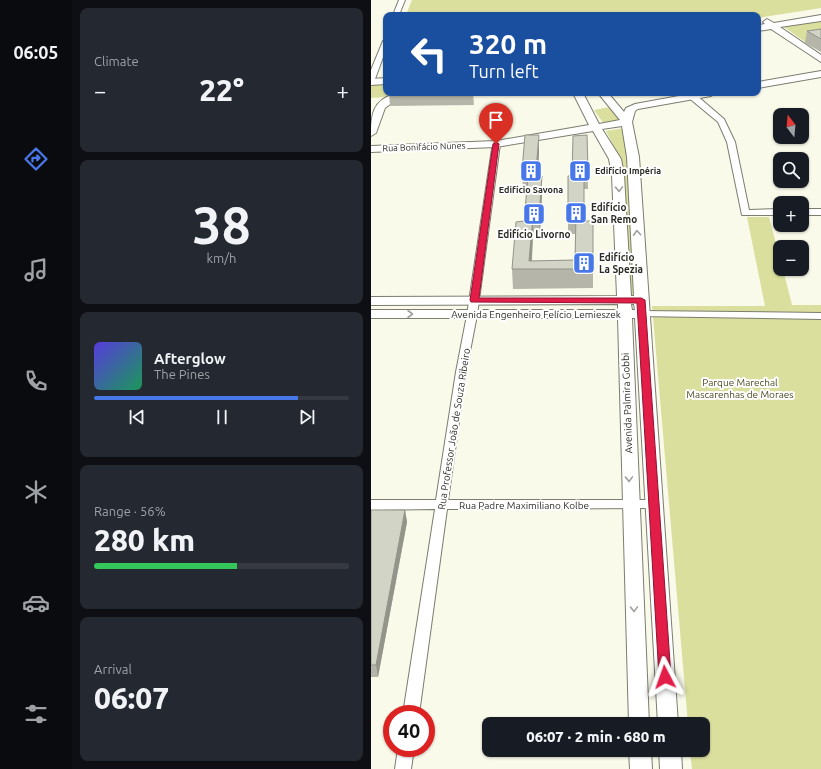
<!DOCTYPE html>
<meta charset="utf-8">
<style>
:root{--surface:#171b24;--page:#242831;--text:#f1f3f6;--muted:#9ea1a6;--line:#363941;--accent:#4777e9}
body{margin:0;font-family:Ubuntu,sans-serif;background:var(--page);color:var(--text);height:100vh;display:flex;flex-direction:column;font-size:15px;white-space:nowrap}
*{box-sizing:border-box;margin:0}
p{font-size:13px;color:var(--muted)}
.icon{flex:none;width:22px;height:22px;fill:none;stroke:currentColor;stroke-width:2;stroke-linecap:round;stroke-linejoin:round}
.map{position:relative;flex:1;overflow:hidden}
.details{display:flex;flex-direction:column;gap:8px;padding:8px;background:#0d0f14;width:299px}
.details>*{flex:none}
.hud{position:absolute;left:12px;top:12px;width:378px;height:84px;border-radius:8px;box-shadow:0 1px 3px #0004;background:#1a4fa0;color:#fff;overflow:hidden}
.needle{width:26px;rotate:344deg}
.tools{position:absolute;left:402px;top:108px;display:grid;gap:8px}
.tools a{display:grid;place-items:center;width:36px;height:36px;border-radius:8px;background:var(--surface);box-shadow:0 1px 3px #0004;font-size:20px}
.speed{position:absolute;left:12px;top:705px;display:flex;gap:8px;font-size:20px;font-weight:700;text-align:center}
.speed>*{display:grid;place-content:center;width:52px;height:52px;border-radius:50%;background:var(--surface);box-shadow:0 1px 3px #0004;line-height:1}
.speed .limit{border:6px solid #d22;background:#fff;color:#111}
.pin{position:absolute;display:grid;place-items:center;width:34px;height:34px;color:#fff;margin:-41px -17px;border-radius:50% 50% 50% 0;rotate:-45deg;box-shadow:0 0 4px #0007}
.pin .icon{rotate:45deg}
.me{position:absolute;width:44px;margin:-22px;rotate:356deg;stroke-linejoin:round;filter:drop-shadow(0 0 3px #0008)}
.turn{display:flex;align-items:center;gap:14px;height:84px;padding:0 20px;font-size:18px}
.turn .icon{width:52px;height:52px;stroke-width:2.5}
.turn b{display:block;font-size:28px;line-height:34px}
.big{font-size:30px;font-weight:800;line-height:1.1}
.details .card{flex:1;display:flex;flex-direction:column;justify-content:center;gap:6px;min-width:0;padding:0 14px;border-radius:8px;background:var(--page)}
.details .dial{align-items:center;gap:0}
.dial b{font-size:52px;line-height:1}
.song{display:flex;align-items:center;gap:12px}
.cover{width:48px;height:48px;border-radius:6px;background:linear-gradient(135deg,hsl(250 70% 55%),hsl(150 70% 35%))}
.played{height:4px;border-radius:2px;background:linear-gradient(90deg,var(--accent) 80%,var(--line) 80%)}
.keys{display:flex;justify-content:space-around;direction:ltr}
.heat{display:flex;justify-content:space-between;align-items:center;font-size:22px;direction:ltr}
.charge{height:6px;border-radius:3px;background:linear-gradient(90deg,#34c759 56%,var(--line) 0)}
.trip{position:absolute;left:111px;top:717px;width:228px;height:40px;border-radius:8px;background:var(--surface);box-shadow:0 1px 3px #0004;font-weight:800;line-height:40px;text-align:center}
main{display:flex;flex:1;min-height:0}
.tabs{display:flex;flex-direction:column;width:72px;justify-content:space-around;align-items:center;background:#090b0e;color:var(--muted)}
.tabs .icon{width:28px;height:28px}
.tabs .current{color:var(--accent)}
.tabs b{font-size:18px;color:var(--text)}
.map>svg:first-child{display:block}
.green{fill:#dbdf9d}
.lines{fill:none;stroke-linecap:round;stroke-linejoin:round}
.street-casing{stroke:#7c7d6f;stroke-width:2}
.secondary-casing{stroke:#7c7d6f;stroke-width:2}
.street{fill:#fff;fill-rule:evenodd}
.secondary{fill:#fff;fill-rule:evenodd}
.wall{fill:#b5b6a9}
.shaded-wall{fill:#93948a}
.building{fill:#d2d4c5;stroke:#93948a}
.oneway{stroke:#a0a09d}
.route{fill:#e11d48;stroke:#92132f}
.labels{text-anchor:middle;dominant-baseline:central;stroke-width:4;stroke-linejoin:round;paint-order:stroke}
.far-street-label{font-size:9px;fill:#2b2c26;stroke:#fff}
.far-poi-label{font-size:9px;font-weight:bold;fill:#2b2c26;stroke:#fff;text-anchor:start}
.poi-label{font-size:10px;font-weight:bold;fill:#2b2c26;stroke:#fff;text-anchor:start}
.street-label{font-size:10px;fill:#2b2c26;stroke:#fff}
.park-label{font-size:10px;fill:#494a21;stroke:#fff}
</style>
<main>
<nav class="tabs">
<b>06:05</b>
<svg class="icon current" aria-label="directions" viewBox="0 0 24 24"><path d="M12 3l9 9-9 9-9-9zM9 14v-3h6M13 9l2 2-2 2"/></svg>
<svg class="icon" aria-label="music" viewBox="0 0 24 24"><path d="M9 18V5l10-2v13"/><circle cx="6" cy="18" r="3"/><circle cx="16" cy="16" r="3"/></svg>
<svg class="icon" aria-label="phone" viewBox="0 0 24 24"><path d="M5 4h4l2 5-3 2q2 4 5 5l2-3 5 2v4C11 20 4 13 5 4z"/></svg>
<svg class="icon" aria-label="climate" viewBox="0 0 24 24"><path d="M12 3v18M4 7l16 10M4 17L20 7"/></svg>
<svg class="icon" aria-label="car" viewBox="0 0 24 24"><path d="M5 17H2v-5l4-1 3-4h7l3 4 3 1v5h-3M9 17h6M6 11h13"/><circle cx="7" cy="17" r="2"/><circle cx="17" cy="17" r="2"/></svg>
<svg class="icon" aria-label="filters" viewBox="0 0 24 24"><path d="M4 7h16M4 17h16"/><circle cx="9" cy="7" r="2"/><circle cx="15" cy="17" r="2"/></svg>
</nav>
<section class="details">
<div class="card"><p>Climate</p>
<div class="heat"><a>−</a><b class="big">22°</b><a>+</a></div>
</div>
<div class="card dial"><b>38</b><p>km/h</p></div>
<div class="card">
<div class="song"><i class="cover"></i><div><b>Afterglow</b><p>The Pines</p></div></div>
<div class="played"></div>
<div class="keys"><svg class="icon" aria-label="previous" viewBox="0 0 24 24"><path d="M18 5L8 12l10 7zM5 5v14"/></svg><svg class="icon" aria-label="pause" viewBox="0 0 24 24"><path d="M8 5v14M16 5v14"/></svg><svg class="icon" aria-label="next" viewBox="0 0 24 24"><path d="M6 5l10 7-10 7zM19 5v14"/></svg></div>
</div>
<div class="card"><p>Range · 56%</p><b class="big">280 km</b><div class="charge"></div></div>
<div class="card"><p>Arrival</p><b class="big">06:07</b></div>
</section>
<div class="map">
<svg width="450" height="769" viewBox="0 0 450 769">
<rect width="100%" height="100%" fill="#f9faea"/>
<path class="green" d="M41 0H450V8L387 18V15H35Z
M450 21V39L434 42 413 27Z
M15 84V93H24L16 97 0 98V85Z
M239 107 250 118 249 121 233 124 223 110Z
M253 128 257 167 264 297H258L249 158 235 131Z
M376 217H398L409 259V269H412L421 305H450V769H321L319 750H332V724H317L281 306H394Z"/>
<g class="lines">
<g class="street-casing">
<path id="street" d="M28 0H34L28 15H22Z
M15 39V49L4 79 0 81V70L12 41Z
M318 94H324L353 119 364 142 378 210 409 209V215H371L356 142 347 122 318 98Z
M122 142H125L129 144 106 315 95 372 77 500H283L287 501 289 504 287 507 283 508 76 509 48 714H32L64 509 0 510V500H65L85 372 96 315Z
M431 209H450V215H431Z
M270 311 450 313V319L266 316 265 314Z
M27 748H43L40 769H24Z"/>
</g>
<g class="secondary-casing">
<path id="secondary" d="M450 15V21L409 27 450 55V62L400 29 387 31V25L394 24 392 22 396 19 403 23Z
M450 71V77L387 88V82Z
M15 78V84L0 85V79Z
M202 93H212L228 124 249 120 227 93H237L253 112 255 108 264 104 324 93H345L340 96 267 109 264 111 261 122 268 157 307 724H287L264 318H261L278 724H258L247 318H0V310H247V304L0 305V297L246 296 241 175 238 159 222 131 125 147 0 152V146L125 141 218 125ZM251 126 256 157 263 296H260L253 175 250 159 231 129ZM260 304H263L264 310H261Z
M24 94 29 97 14 108 5 133 0 136C0 116 1 100 24 94Z
M258 750H280L281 769H259Z
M288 750H310L311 769H289Z"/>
</g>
<use href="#street" class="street"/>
<use href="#secondary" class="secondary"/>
</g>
<path class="wall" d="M450 29V52L434 43 436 31Z
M18 93H102L103 105 19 106Z
M216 135 217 189H213V221H222V288L142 289 141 269 153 221 156 189H152L151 170 168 153 167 176 171 194 169 235H162L161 261 204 260V234H197V216L201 175Z
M0 510H34L36 522 7 677H0Z"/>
<path class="shaded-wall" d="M168 135V153L166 189 165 170Z
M171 176V194L169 235 168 216Z
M162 216V235L160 269 158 261Z
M34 510 36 522 7 677 5 665Z"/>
<path class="building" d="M450 29V39L436 31Z
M154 135H168L165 170H151Z
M216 135 217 171H213V221H222V269H141L145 222 153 221 157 176H171L168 216H162L158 261 204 260 205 216H197V176L201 175 202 136Z
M0 510H34L5 665H0Z"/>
<defs><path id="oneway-chevron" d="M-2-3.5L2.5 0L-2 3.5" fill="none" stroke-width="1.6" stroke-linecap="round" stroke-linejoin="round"/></defs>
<g class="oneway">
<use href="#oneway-chevron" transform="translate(248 189) rotate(88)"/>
<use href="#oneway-chevron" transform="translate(266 233) rotate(-93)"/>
<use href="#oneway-chevron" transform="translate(39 314)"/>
<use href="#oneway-chevron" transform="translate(258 479) rotate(88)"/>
<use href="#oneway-chevron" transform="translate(263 609) rotate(88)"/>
</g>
<path class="route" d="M125 142 128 144 108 298H270L274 300 300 677 299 680 294 682 290 680 288 677 266 303 100 302 99 300 122 144Z"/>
<defs>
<g id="building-square" transform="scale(1.15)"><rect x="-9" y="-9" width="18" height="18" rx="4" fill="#4777e9" stroke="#fff"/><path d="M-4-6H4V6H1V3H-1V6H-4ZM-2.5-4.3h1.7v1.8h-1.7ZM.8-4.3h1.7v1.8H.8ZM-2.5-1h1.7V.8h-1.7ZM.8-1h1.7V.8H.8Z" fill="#fff"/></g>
</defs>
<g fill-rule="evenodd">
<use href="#building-square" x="160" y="171"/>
<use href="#building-square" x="209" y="171"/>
<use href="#building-square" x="205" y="213"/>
<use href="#building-square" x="163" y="214"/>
<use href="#building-square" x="213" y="263"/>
</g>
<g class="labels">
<g class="far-street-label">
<text transform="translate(53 147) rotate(-2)">Rua Bonifácio Nunes</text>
</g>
<g class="far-poi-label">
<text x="224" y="171">Edifício Impéria</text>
<text x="160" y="190" text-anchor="middle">Edifício Savona</text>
</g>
<g class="poi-label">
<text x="220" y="207">Edifício<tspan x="220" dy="12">San Remo</tspan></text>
<text x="163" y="234" text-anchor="middle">Edifício Livorno</text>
<text x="228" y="257">Edifício<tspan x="228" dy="12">La Spezia</tspan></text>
</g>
<g class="street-label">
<text x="165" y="314">Avenida Engenheiro Felício Lemieszek</text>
<text transform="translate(256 403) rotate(-92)">Avenida Palmira Gobbi</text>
<text transform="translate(83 429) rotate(-81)">Rua Professor João de Souza Ribeiro</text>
<text x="153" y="505">Rua Padre Maximiliano Kolbe</text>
</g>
<g class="park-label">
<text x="369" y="382">Parque Marechal<tspan x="369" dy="12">Mascarenhas de Moraes</tspan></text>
</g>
</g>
</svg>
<div class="tools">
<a><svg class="needle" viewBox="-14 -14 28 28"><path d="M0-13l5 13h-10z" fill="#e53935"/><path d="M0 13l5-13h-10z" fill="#9ea1a6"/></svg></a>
<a><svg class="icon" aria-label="search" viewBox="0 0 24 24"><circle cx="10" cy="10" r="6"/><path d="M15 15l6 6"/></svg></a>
<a>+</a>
<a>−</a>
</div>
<div class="speed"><div class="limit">40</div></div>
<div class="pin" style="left:125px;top:144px;background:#d93025"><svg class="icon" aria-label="arrive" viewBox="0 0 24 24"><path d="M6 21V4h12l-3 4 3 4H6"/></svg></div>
<svg class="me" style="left:294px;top:677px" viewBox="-20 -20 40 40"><path d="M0-17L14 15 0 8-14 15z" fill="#e11d48" stroke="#fff" stroke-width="4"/></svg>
<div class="trip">06:07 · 2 min · 680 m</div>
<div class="hud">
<div class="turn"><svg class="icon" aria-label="left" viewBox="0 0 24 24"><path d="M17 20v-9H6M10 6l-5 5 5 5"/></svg><div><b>320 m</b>Turn left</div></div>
</div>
</div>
</main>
